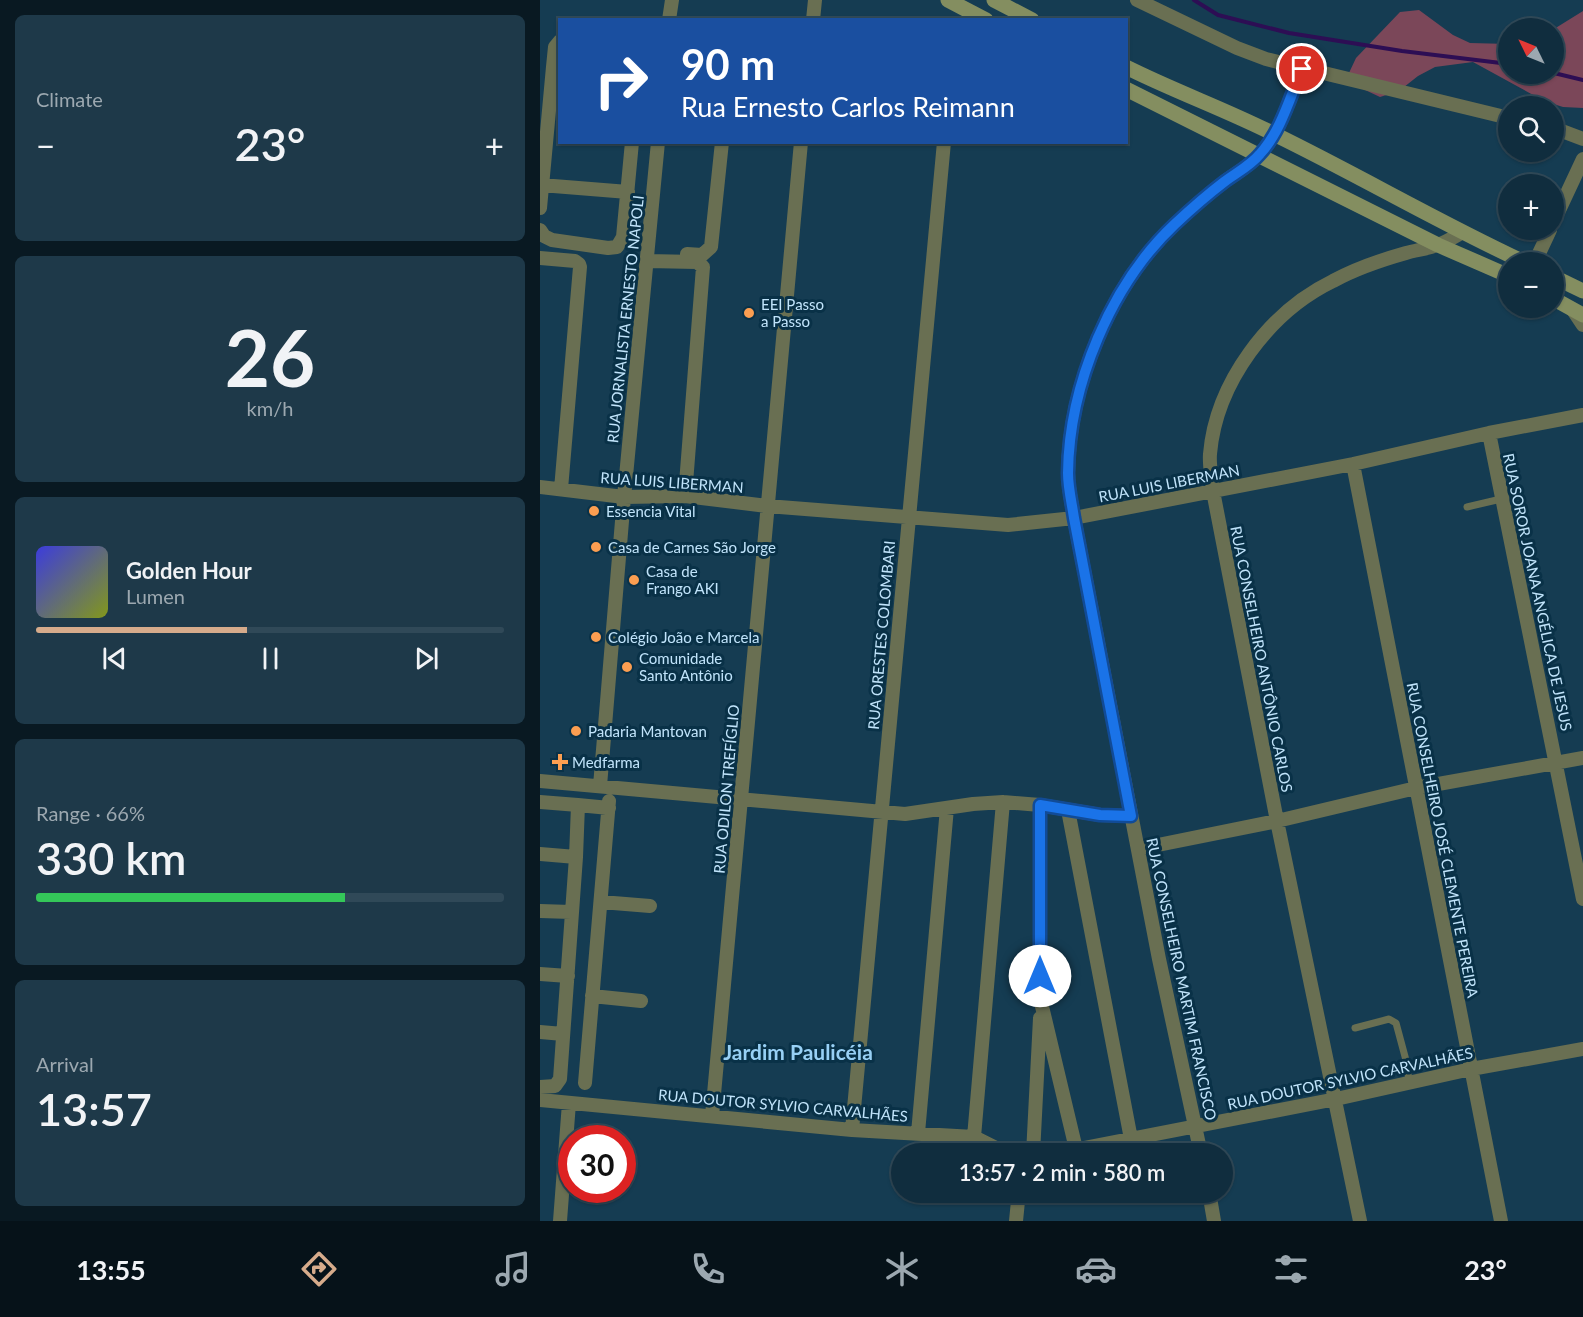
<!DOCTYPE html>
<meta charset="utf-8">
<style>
:root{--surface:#102d3e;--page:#1e3949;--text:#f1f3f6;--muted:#9ca8b0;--line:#304958;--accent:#d6ab8b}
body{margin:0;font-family:Lato,sans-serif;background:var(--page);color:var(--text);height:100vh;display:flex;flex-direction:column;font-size:22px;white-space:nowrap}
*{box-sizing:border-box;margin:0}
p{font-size:20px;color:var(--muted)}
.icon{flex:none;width:33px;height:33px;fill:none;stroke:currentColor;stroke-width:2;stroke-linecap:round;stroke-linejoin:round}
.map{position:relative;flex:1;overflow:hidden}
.sheet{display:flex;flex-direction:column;gap:15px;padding:15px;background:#091922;width:540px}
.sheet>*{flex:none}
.hud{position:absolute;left:18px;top:18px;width:570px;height:126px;border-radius:0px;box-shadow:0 2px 4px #0004,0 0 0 2px var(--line);background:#1a4fa0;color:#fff;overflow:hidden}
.needle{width:39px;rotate:313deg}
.tools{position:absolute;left:958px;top:18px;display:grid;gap:12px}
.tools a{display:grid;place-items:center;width:66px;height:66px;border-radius:50%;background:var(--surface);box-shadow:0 2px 4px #0004,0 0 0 2px var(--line);font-size:30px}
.speed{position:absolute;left:18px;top:1125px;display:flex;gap:12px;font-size:30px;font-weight:700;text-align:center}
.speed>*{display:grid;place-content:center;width:78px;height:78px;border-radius:50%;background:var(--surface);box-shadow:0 2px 4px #0004,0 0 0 2px var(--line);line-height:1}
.speed .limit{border:9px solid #d22;background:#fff;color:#111}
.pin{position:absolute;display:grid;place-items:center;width:51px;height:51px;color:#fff;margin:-26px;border:3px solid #fff;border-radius:50%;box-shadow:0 2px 6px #0007}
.me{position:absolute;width:66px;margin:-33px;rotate:0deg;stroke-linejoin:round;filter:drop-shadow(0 0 4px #0008)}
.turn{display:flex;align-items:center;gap:21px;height:126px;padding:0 24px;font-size:27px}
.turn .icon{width:78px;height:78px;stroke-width:2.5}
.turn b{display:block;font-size:42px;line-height:51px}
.big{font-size:45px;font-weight:600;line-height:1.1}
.sheet .card{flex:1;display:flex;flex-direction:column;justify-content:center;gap:9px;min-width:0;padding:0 21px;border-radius:9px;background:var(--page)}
.sheet .dial{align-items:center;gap:0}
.dial b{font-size:78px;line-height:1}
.song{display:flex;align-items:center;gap:18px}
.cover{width:72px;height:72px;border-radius:9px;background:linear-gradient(135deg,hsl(240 70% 55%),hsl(70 70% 35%))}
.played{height:6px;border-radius:3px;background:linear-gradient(90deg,var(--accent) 45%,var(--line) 45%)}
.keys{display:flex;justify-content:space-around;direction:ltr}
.heat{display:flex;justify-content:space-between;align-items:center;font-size:33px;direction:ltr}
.charge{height:9px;border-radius:4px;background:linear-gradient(90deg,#34c759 66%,var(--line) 0)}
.trip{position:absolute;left:351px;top:1143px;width:342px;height:60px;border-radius:30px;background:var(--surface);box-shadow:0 2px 4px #0004,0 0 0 2px var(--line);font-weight:600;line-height:60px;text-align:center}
.menu{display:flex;height:96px;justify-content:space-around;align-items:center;background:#061219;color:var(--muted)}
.menu .icon{width:42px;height:42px}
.menu .active{color:var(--accent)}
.menu b{font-size:27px;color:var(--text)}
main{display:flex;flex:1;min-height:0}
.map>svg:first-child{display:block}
.green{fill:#7b4759}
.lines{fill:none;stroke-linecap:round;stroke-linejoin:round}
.stream{stroke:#2d0e54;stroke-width:4}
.lane{stroke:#696f52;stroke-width:7}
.street{stroke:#696f52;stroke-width:14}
.secondary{stroke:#848e60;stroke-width:15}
.route-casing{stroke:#114b97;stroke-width:15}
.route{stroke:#1a73e8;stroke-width:10}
.poi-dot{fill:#fb9e51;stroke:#093147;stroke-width:2}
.labels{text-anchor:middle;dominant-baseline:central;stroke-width:6;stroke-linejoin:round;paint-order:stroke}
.poi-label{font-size:15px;fill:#c1e4fb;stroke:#093147;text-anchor:start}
.street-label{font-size:15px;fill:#c1e4fb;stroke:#093147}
.district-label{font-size:21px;font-weight:bold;fill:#98d0f5;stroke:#093147}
</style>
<main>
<section class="sheet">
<div class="card"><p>Climate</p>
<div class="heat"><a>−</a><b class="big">23°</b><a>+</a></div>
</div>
<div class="card dial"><b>26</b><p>km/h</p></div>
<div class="card">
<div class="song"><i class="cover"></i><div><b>Golden Hour</b><p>Lumen</p></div></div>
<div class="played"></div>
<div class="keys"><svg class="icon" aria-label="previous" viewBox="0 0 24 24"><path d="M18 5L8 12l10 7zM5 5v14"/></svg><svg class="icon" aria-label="pause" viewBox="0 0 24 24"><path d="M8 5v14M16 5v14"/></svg><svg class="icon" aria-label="next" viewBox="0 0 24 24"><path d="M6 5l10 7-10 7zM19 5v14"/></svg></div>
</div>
<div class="card"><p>Range · 66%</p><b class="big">330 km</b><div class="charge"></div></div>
<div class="card"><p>Arrival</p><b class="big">13:57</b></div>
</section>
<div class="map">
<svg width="1043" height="1221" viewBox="0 0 1043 1221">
<rect width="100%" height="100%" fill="#153c52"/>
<path class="green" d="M879 10 913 35 930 43 969 44V74H1014V29L1043 11V108L1023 107 1004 101 933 62 895 67 878 76 859 91 840 97 823 89 808 75 816 58 860 12Z"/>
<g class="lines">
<path class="stream" d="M654 0 678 15 749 33 862 51 969 64
M1014 73 1043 80"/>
<path class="lane" d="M927 507 961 499
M815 1028 849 1019 856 1023 867 1064 869 1083"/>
<path class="street" d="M597 0 697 48 726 59 969 118
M129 20 132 0
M273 20 275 0
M1014 128 1043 139
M1 185 88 192
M0 208 13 67 15 47 20 41
M1014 221 1043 159
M0 230 4 236 12 240 68 248 77 247 83 237 92 142
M147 254 162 255 171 247 182 142
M0 258 35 261 39 264 40 267 21 489
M107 261 157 262 163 267 145 496
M995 262 1010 230
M1033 310 1043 325
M949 433 1043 899
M813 464 961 1221
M0 487 84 497 145 496 227 506 468 525 534 518 813 464 949 433 1043 415
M0 781 365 814 433 804 463 802 500 805 560 815 591 816
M60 786 84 497 118 142
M0 802 38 805
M500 805V998L536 1149
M528 810 591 1139
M598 849 737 821 876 788 1043 758
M0 854 36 857
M61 902 110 906
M0 911 31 912
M0 974 28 976
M52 996 101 1001
M0 1032 23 1034
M45 1083 69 801
M0 1087 15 1086 20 1079 36 857 38 805 69 808
M0 1100 312 1130 434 1137 464 1152 480 1154
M172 1116 261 142
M312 1130 404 142
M378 1133 407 808
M434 1137 463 802
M493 1154 500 1018
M513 1154 796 1099 931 1069 1043 1049
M661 1154 619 959 534 518C532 504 528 488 528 473 529 385 571 284 635 224 651 209 667 195 684 182 696 173 710 166 720 154 741 131 750 97 762 69
M669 1192 674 1221
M20 1221 29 1103
M476 1221 478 1201 483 1192
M820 1221 737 821 673 491C672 479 669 466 670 454 676 383 729 312 793 281 815 269 841 260 866 253 876 250 887 249 897 245 905 243 914 237 921 233"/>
<path class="secondary" d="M408 0 446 20
M454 0 492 20
M586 67C636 92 687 110 736 135 820 176 900 223 984 262
M586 89 898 245 969 276
M1014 277 1043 291
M1014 299 1043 315"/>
</g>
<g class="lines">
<g class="route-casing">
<path id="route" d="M500 976V805L560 815 591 816 534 518C532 504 528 488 528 473 529 385 571 284 635 224 651 209 667 195 684 182 696 173 710 166 720 154 741 131 750 97 762 69"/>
</g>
<use href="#route" class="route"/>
</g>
<g class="poi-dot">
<circle cx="209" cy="313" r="6"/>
<circle cx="54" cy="511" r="6"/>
<circle cx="56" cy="547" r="6"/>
<circle cx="94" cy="580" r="6"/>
<circle cx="56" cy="637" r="6"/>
<circle cx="87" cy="667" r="6"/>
<circle cx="36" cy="731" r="6"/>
<path d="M17 753h6v6h6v6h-6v6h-6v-6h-6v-6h6z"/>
</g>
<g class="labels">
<g class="poi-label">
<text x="221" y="304">EEI Passo<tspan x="221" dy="17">a Passo</tspan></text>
<text x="66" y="511">Essencia Vital</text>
<text x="68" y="547">Casa de Carnes São Jorge</text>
<text x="106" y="571">Casa de<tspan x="106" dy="17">Frango AKI</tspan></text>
<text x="68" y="637">Colégio João e Marcela</text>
<text x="99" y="658">Comunidade<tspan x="99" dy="17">Santo Antônio</tspan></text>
<text x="48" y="731">Padaria Mantovan</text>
<text x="32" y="762">Medfarma</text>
</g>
<g class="street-label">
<text transform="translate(85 319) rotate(-84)">RUA JORNALISTA ERNESTO NAPOLI</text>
<text transform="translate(132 482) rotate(4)">RUA LUIS LIBERMAN</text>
<text transform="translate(629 483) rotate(-11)">RUA LUIS LIBERMAN</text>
<text transform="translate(998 592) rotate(78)">RUA SOROR JOANA ANGÉLICA DE JESUS</text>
<text transform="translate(341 635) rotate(-85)">RUA ORESTES COLOMBARI</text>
<text transform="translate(722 659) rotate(79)">RUA CONSELHEIRO ANTÔNIO CARLOS</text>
<text transform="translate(186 789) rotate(-85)">RUA ODILON TREFÍGLIO</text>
<text transform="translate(903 840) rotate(79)">RUA CONSELHEIRO JOSÉ CLEMENTE PEREIRA</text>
<text transform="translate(642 979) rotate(78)">RUA CONSELHEIRO MARTIM FRANCISCO</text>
<text transform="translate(810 1078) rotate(-12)">RUA DOUTOR SYLVIO CARVALHÃES</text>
<text transform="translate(243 1105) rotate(5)">RUA DOUTOR SYLVIO CARVALHÃES</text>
</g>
<g class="district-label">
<text x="258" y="1051">Jardim Paulicéia</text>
</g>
</g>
</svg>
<div class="tools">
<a><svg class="needle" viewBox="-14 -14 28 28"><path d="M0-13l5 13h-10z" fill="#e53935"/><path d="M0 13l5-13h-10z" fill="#9ca8b0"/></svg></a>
<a><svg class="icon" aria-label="search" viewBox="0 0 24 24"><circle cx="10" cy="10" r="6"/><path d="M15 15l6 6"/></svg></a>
<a>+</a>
<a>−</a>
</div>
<div class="speed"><div class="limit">30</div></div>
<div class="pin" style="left:762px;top:69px;background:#d93025"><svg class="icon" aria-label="arrive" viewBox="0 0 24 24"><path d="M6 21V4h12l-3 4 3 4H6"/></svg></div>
<svg class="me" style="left:500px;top:976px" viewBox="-20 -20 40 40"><circle r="19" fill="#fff"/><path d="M0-13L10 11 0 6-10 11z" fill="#1a73e8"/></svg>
<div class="trip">13:57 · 2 min · 580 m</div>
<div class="hud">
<div class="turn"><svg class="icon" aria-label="right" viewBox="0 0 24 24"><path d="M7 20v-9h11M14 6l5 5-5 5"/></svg><div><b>90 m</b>Rua Ernesto Carlos Reimann</div></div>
</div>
</div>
</main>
<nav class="menu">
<b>13:55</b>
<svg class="icon active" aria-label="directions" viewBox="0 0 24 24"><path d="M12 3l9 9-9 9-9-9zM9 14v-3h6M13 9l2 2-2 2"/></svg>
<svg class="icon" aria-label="music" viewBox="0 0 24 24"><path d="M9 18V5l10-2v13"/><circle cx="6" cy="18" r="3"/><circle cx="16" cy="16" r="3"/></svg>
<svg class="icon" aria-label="phone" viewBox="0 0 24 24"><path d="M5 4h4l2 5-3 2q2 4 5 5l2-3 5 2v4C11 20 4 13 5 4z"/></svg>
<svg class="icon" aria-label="climate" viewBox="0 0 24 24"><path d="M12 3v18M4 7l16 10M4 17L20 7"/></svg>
<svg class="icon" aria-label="car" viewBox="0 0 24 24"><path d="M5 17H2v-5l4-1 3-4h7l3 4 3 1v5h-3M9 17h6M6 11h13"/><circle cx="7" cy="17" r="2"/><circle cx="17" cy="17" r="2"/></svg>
<svg class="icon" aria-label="filters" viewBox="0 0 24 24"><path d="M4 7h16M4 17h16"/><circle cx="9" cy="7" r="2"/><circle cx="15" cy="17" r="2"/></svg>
<b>23°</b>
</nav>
